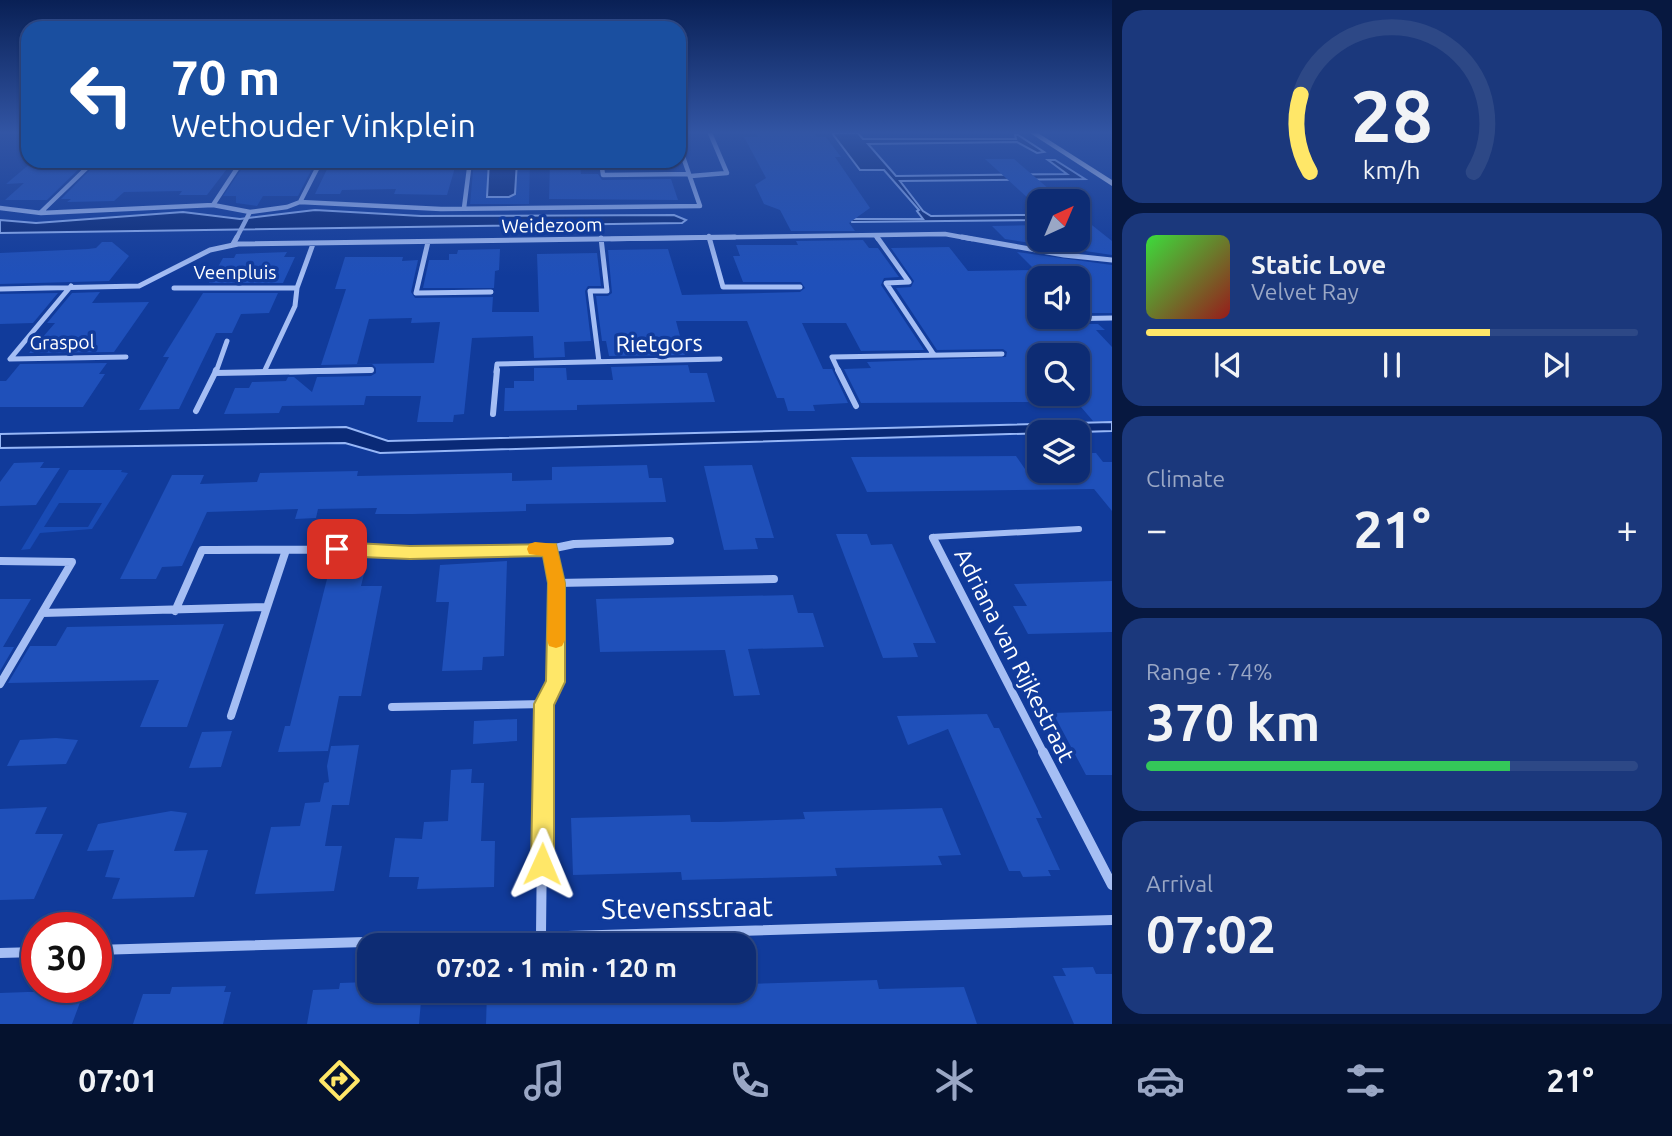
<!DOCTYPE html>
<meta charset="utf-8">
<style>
:root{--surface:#0d2c74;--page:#1b387c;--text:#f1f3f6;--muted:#9aa7c5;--line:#2d4886;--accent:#ffe768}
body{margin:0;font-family:Ubuntu,sans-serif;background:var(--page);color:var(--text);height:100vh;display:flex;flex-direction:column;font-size:26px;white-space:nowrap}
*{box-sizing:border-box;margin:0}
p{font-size:23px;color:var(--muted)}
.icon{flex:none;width:38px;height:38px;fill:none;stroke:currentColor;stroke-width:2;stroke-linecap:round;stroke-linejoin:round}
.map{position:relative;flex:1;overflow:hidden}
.side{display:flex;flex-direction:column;gap:10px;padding:10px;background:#071840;width:560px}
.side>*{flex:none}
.top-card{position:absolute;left:21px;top:21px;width:665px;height:147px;border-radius:21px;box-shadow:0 2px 5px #0004,0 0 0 2px var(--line);background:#1a4fa0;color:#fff;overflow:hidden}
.needle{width:46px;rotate:44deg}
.controls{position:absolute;left:1027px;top:189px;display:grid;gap:14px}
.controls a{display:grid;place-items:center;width:63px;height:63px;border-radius:14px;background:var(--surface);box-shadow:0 2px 5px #0004,0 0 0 2px var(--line);font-size:35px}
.speed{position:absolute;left:21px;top:912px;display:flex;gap:14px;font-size:35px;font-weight:700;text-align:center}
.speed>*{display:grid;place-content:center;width:91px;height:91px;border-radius:50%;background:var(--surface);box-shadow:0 2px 5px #0004,0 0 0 2px var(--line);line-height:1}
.speed .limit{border:10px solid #d22;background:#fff;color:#111}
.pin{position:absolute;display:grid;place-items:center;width:60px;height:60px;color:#fff;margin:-30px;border-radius:14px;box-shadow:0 4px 10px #0006}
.me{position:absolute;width:77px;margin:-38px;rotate:1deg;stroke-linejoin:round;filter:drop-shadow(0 0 5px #0008)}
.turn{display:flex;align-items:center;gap:24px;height:147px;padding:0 35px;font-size:32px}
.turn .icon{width:91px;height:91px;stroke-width:2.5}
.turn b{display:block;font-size:49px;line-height:60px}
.big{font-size:52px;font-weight:700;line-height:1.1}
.side .widget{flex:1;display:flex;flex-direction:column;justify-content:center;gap:10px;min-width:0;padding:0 24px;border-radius:21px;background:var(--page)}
.side .dial{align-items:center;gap:0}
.dial svg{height:182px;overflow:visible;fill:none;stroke:var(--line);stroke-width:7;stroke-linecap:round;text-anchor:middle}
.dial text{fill:var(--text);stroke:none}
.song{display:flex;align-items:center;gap:21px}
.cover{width:84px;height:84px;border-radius:10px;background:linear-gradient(135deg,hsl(120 70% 55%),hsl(0 70% 35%))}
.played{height:7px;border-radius:4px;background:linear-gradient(90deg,var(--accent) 70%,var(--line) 70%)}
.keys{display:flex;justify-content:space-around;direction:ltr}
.heat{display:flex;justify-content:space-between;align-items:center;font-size:38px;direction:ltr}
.charge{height:10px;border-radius:5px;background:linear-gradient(90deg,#34c759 74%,var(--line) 0)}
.trip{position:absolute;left:357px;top:933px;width:399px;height:70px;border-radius:21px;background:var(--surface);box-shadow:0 2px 5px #0004,0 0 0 2px var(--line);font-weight:700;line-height:70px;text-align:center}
.tab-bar{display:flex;height:112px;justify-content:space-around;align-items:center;background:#05122e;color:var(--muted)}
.tab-bar .icon{width:49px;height:49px}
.tab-bar .current{color:var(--accent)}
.tab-bar b{font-size:32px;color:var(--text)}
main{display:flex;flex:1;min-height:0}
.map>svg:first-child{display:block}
.green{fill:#194bb5;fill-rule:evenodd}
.water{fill:#0a2a77;stroke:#97b7f7;stroke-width:2}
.building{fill:#1f50ba;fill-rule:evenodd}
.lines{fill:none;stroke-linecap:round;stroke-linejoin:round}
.street-far4{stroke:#a5bef4;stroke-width:4.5}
.street-far3{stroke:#a5bef4;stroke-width:5}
.street-far2{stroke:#a5bef4;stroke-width:6}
.street-far1{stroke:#a5bef4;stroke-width:8}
.street{stroke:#a5bef4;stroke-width:10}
.secondary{fill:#d5e1fd;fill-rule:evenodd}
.route{fill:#ffe768;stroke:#a69644;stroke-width:2}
.slow{fill:#f59e0b}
.labels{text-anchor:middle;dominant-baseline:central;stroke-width:7;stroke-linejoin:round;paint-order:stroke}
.far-street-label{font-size:19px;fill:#fff;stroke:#113b9b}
.street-label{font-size:23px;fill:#fff;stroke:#113b9b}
.near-street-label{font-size:28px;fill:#fff;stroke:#113b9b}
</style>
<main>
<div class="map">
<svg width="1112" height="1024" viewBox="0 0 1112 1024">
<rect width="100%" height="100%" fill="#113b9b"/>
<path class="green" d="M247 161H316L298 196H263L257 206 236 203V196H223Z
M474 161H489L487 196 515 194 517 161H530L529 204H470Z
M69 470H122L121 472 128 473 92 529 40 533 30 549 21 550ZM59 503H102L88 527H44Z"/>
<path class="water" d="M832 133H858L863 139H1016L1015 135H1018L1044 152 1037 153 1017 142 868 144 896 176 1067 174 1048 160H1055L1085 179 900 181 923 211 931 216 1028 215 1039 217V220L852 222 850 219H923L917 211 919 210 884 170H860Z
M489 161H517L515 194 509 197H487Z
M315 210 421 216 674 215 686 220 682 223 0 233V220L36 223 183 212 240 219Z
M1112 422V431L380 453 345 443 0 448V434L346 427 388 441Z"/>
<path class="building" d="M756 133H814L817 137H826L841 157H835L870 208 849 223 855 231H791L780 210 764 204 755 185 766 178 744 137H758Z
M985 159H1014L1063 201H1040V209Z
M87 161 47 200H5L24 183 6 184 32 162Z
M99 161H151L149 164 233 161 207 195H179L182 191 124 192 114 201 67 202 71 199H61Z
M331 161 377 162 375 166H426L427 161H454V171L447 195 394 194 396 189 342 190 340 194H315Z
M550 161H580L581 174H598L602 180 671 179 678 200 549 199Z
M640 161H664L668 169 625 170 623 165H641Z
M1078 214 1112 241V255L1005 239 992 226 1040 225V240H1078Z
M863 240 869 248H878L899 277 884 278 881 285 924 350 861 351 846 323H802L823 369H832L848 403 813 405 815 411H788L784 398H777L747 321H676L685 355 609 356 606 341H602L596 296H608L612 293 608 250 668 249 682 295 800 292 805 288 801 282H743L733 256H740L736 245H798L796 241Z
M102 242H112L129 256 109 281 0 284V253L88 249 96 248Z
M949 247 968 271 1035 270 1017 252 1112 265V313H1078V278H1040V317H1052L1053 322 1057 324H1098L1105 330H1096L1112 347V421H1093L1075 400 1032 402 861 403 844 369 871 368 867 362 1006 357 1007 352 1003 349 937 350 896 288 911 287 914 281 891 248ZM1040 355H1078V394H1040Z
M500 249 499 270 495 271 494 288H423L429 260H449V254H457L458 250Z
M287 252 284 257H295L283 283H209L223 258H234L236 254Z
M597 253 601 286H588L585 291 591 341 564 342 565 357 534 358 533 336 472 338 464 414 454 415 453 422H417L421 396H366L364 405 282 406 279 413 224 414 235 388H249L252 382 286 381 288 377H294L312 392 317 377 371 376 376 373V368L372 364 321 365 346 289H335L345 257H403L402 261 418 260 411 292 415 298 493 297 492 312H539L537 254ZM412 318 411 323 440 322 434 363 357 364 369 319Z
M100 292 92 303 149 302 114 352 29 353 55 323H47L72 293Z
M58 293 33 323 0 324V294Z
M203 293H278L269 313 241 314 232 333H216L179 409 139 410 169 357H163Z
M107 363 99 374H105L83 407H0V381H6L20 364Z
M688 365 690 373H707L715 402 577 405V410L504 411 505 388H514V381H534V368H566L567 380H613L611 367Z
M1078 453H1096L1103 462H1112V511L1094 489 867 492 851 457 1016 456 1025 469 1078 471Z
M44 462 40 468H60L36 505 0 506V482L14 463Z
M647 465 649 478H662L666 502 526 504V511L413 514H375L377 508 318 509 316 518 295 519 298 509 207 512 182 566 162 567 156 579H120L172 475H204L200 484 257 482 260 473 358 471 357 476 512 473V481L552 480V467Z
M752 465 774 538H755L758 549 724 550 704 466Z
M836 534H867L871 545 892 544 936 643H913L918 657 883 658Z
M507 561 504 656 483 657 482 670 442 671 449 602H436L440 565Z
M364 574 361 586H382L361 696H339L328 751 278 752 285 726H290L328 575Z
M1112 581V632L1028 634 1013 606H1027L1014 584Z
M793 595 798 613H813L824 647 748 649 760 695 734 696 725 650 600 652 596 599Z
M0 599H31L3 647H14L0 671Z
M224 624 187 727H140L159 680 8 683 30 646H56L67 627Z
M1112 711V775H1086L1053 713Z
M987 714 994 728H999L1042 818H1036L1060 870H1048L1051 876 1023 877 1020 871H1009L948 729 908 745 897 716Z
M517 719V741L473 744 474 721Z
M232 731 221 767 189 768 202 732Z
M56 738 78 740 66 764 7 766 20 740Z
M359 745 349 805H332L325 846H342L334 891 255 894 271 827 300 826 305 803 320 802 324 783 329 782 327 766 331 746Z
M472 769 471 783H484L481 841H495L494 887 417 889 419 877H389L395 838 422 839 424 822 448 821 451 770Z
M47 807 35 834H63L34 899 0 900V809Z
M942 808 961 855 938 856 942 865 835 868 837 876 760 878 682 880 681 872 573 875 571 818 690 815 691 822H719L805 819 803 812Z
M171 811 187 813 174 851 208 850 194 897 112 899 120 878 105 877 114 850 87 851 98 824Z
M1093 967 1096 974H1112V1024H1074L1053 976H1066L1062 968Z
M877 980 879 989 964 987 977 1024H486L487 992 642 990 643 996 725 994 724 990H744V984Z
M369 982V990H422L419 1024H307L313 990 339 989 340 983Z
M226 986 224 992H231L223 1024H133L143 994H170L172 987Z
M28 992H55L53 999 82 997 72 1024H0V993Z"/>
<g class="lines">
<path class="street-far4" d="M601 161 603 175 689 174
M691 176 727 173 710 133
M300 202 321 161
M213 205 242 161
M0 208 41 213 213 205 250 212 287 207 300 202 441 209 700 206 679 145
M464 208 470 161
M41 212 94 161
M709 236 710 239
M876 236 878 239
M236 239 250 212
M611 239 945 234 972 239"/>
<path class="street-far3" d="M709 237 723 287H800
M877 237 909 282 886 283 934 355
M962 237 1064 255 1112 260
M428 242 416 293 491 292
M233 244 237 237
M71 286 10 359 126 357
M174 288H297
M0 289 139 286 210 250 238 244 735 237
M1057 319 1112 318
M599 362 590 291H607L601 238
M265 370 295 306 297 288 313 244
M216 372 227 341
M290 372 371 370
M496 372 497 364 720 359
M839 372 832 357 1002 354"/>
<path class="street-far2" d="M216 370 215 373 371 370
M838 370 856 406
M196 411 215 373
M493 414 497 370
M934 540 932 537 1079 529"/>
<path class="street-far1" d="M933 538 1044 754
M0 561 72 562 0 684
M556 583 774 579
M175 611 202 550C318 549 434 551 550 549
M42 613 267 607
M392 707 544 704
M231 716 286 550
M543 754 544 704 555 682 556 583 550 549 574 544 670 541"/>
<path class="street" d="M1043 752 1112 885
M541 935 543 752
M96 950 1112 920
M0 953 37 952"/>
<path class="secondary" d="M1030 133H1038L1112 180V186Z"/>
</g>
<linearGradient id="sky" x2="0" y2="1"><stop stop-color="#092055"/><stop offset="0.48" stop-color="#3255a4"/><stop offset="1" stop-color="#3255a4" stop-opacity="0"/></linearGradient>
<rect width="1112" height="276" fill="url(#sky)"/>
<path class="route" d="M337 542 410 546 556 544 565 583V682L554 705V864L551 872 542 876 534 872 531 864 534 704 546 681 548 583 543 556 410 559 337 556 331 554 329 549 331 544Z"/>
<path class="slow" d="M535 542 556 544 565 583V640L562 646 556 648 549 646 547 640 548 583 543 556 529 554 527 549 529 544Z"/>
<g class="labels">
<g class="far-street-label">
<text transform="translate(552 225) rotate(-1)">Weidezoom</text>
<text x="235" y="272">Veenpluis</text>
<text transform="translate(62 342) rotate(-1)">Graspol</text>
</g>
<g class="street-label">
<text transform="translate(659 343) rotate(-1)">Rietgors</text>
<text transform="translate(1015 655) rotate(63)">Adriana van Rijkestraat</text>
</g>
<g class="near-street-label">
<text transform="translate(687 907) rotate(-1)">Stevensstraat</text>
</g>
</g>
</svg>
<div class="controls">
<a><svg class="needle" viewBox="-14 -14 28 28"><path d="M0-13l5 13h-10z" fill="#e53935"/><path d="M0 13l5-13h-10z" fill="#9aa7c5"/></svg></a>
<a><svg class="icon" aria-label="sound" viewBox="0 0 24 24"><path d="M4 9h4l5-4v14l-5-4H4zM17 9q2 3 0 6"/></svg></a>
<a><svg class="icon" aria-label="search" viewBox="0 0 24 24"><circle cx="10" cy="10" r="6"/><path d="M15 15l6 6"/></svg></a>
<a><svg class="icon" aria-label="layers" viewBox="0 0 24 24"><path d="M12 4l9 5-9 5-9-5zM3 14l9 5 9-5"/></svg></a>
</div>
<div class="speed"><div class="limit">30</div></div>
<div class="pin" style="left:337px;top:549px;background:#d93025"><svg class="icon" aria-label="arrive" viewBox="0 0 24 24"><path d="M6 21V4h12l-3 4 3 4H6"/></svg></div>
<svg class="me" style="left:542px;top:864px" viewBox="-20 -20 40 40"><path d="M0-17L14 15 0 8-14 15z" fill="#ffe768" stroke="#fff" stroke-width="4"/></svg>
<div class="trip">07:02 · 1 min · 120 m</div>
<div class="top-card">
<div class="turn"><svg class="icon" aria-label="left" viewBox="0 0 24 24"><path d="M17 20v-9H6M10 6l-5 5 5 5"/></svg><div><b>70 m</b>Wethouder Vinkplein</div></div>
</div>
</div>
<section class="side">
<div class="widget dial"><svg viewBox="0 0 100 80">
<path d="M14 69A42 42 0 1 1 86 69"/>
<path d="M14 69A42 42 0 0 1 10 35" stroke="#ffe768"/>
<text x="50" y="56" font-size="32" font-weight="700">28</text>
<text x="50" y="72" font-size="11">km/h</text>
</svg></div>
<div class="widget">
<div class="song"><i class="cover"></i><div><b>Static Love</b><p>Velvet Ray</p></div></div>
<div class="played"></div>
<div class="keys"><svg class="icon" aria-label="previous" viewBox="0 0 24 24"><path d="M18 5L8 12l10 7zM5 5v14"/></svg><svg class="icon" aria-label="pause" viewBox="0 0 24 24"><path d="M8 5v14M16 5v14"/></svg><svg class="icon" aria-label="next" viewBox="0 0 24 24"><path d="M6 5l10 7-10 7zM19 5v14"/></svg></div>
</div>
<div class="widget"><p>Climate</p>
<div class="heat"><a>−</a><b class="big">21°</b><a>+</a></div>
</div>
<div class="widget"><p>Range · 74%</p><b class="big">370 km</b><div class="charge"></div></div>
<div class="widget"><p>Arrival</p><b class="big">07:02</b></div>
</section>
</main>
<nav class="tab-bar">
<b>07:01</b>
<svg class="icon current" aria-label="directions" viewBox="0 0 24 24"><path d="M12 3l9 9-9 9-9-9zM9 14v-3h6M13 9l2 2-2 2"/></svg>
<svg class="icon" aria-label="music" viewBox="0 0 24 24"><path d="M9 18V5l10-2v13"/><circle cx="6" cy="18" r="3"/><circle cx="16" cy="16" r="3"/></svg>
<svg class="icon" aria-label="phone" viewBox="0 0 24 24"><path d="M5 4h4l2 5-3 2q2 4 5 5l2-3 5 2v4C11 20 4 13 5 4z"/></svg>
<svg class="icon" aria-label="climate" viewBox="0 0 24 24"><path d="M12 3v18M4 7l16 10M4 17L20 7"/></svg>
<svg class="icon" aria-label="car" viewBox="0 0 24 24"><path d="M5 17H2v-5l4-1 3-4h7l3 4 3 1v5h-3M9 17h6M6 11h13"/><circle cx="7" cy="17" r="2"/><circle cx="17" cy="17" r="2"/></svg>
<svg class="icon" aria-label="filters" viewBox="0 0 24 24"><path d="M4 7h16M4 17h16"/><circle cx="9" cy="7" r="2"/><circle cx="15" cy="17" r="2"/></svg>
<b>21°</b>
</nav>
